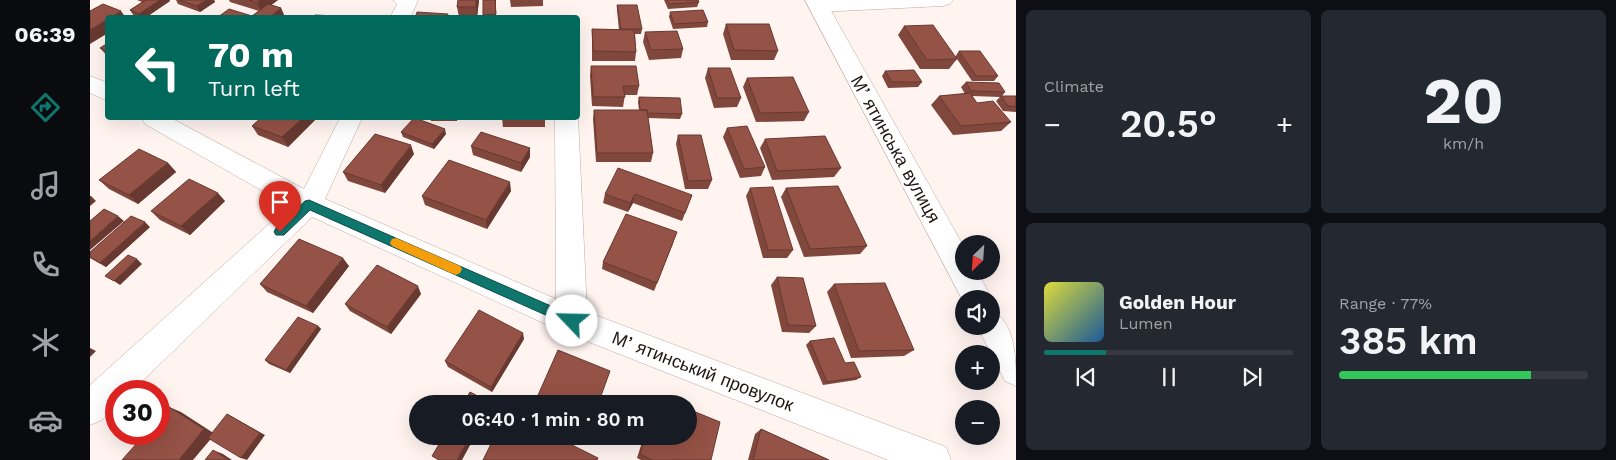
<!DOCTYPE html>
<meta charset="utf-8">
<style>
:root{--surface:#171b24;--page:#242831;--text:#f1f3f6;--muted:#9ea1a6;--line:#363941;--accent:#0f766e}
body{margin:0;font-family:"Work Sans",sans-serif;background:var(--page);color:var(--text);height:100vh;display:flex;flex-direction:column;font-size:19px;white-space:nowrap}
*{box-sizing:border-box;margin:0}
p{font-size:16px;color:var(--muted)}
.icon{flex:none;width:28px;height:28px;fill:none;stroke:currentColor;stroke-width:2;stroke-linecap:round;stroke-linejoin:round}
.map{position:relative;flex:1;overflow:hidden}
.details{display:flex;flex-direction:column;gap:10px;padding:10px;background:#0d0f14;width:600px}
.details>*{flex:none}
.guide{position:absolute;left:15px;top:15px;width:475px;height:105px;border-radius:5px;box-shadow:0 5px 20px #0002;background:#00695c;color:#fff;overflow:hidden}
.needle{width:32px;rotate:205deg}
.controls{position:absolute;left:865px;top:235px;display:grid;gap:10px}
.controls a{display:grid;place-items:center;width:45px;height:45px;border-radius:50%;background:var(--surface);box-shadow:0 5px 20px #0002;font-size:25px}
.speed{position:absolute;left:15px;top:380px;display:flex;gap:10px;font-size:25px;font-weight:700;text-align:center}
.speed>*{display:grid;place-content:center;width:65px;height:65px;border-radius:50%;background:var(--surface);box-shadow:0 5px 20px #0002;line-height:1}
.speed .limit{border:8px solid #d22;background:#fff;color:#111}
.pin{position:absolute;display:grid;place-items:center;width:42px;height:42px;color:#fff;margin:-51px -21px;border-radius:50% 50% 50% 0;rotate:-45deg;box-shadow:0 0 5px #0007}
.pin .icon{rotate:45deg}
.me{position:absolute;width:55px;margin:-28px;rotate:294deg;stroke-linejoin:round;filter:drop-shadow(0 0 4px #0008)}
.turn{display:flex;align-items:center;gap:18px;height:105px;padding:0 20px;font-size:22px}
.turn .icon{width:65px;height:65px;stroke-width:2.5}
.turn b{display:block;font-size:35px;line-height:42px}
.big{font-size:38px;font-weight:600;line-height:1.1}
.details .widget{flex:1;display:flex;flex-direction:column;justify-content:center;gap:8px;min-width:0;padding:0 18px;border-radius:8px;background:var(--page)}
.details .dial{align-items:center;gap:0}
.dial b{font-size:65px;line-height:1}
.song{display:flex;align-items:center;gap:15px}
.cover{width:60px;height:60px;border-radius:8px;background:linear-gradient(135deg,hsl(60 70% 55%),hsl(210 70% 35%))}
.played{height:5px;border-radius:2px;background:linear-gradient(90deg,var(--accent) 25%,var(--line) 25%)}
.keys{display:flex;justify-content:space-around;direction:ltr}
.heat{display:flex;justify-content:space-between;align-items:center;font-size:28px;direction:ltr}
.charge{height:8px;border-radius:4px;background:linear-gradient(90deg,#34c759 77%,var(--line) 0)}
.details .tiles{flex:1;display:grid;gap:10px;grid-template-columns:repeat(2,1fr)}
.trip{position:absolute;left:319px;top:395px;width:288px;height:50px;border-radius:25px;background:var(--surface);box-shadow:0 5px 20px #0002;font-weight:600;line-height:50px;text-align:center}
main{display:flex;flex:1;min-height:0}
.dock{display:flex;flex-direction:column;width:90px;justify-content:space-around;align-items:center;background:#090b0e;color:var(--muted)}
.dock .icon{width:35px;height:35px}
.dock .active{color:var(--accent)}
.dock b{font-size:22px;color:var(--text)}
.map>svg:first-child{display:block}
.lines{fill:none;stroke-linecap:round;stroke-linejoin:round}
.minor-casing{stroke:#c2a9a0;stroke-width:1}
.tertiary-casing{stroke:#c2a9a0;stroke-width:1}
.minor{fill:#fff;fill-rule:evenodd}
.tertiary{fill:#fff;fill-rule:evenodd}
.wall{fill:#80473c}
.shaded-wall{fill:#683931}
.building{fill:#955246;stroke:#683931}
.route{fill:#0f766e;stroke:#0a4d48}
.slow{fill:#f59e0b}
.labels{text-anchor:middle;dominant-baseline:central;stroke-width:5;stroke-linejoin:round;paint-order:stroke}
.street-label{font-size:18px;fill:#201714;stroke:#fff}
</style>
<main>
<nav class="dock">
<b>06:39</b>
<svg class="icon active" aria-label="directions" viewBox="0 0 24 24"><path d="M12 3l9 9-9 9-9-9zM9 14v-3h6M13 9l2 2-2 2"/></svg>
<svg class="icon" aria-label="music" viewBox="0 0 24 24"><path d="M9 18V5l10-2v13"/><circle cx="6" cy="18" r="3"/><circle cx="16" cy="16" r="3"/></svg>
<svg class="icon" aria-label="phone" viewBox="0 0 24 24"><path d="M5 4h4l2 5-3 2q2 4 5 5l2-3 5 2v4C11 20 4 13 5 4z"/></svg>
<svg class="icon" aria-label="climate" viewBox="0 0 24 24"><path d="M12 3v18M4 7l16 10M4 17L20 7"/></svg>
<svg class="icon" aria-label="car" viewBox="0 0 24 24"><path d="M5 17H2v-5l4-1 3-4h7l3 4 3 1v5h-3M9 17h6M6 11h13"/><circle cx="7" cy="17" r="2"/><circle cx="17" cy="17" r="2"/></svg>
</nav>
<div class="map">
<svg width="926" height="460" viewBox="0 0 926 460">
<rect width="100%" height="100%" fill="#fff4f0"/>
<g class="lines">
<g class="minor-casing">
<path id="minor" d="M303 0H327L328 1 320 18H300L307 4Z
M731 0H863L860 4 853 6 728 12 721 10 718 6 721 2Z
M0 76 18 83V101L0 93Z
M488 116 497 312 843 442 856 447 861 460H798L471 331 222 217 42 391H26V406L12 420 0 425V385L199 206 55 124 52 118H81L214 189 250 118H272L235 199 466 299 465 118H488Z"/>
</g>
<g class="tertiary-casing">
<path id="tertiary" d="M715 0H735L874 247V271H887L902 299 901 301V299H874V303Z
M901 310C926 322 926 359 926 386L915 381 887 326H901Z"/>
</g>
<use href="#minor" class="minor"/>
<use href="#tertiary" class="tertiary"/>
</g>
<path class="wall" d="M47 0H79L80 1 55 18H49L44 16 40 10 52 2Z
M86 0H124L125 2 110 12 88 4Z
M139 0H188L181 5 191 8 195 17 198 18H129L128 17 162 16 169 11 140 2Z
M368 0H389L387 17H369L367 7Z
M393 0H406V18H393Z
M420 0H453V6L421 7Z
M574 0H608L609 2 607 7 578 9Z
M527 5 552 29 551 34H545L546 52 545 61H502V29L529 30 527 10Z
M580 12 618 22 617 27 583 29 579 17Z
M636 24 688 51 684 60H641L633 34Z
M814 26 865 57 869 51 908 76 904 81H882L867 59 859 69H830L808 35Z
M555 32 593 49 591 58 559 60 553 42Z
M18 43V57L10 48Z
M501 66 549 86 547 95H535L533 107 502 106 500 76Z
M618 68 651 98 647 107 624 108 615 78Z
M795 71 832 82 828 87 798 88 792 76Z
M657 78 719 112 714 121 666 122 653 87Z
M876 82 915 92 912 96H926V112L913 111 906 101 910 97 882 96 887 103 921 122 911 131 863 135 841 105 849 96 875 94 871 87Z
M549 97 592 114 590 119 558 118 563 153 561 162H506L503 119 504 110H549L548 102Z
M171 118H227L198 147 168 135 162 126Z
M340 118H368L367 121H341Z
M412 118H455V127H413Z
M637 128 675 167 671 176 650 178 633 137Z
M311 132 356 134 344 149 313 137Z
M588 135 622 180 618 189H595L586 144Z
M675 139 751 168 744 177 682 180 670 148Z
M381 146 440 148V157L431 172 383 155Z
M324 154 295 193 258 181 253 172Z
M78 163 86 172 48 204 19 189 9 180Z
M660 188 703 250 697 258H673L656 196Z
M696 188 777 246 770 254 714 257 691 197Z
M421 191 397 229 335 205 332 196Z
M515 194 602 195 592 221 543 203 538 212 513 203Z
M135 201 100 235 70 220 61 211Z
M60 227 16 267 0 258V252Z
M584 241 564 291 512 269 513 262Z
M259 266 223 313 177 292 170 284Z
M687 277 726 326 719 333 692 332 681 285Z
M744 284 824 350 814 356 761 358 737 292Z
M331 294 301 334 260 311 255 304Z
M228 326 231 329 200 373 179 364 175 360Z
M434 339 402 392 358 367 355 361Z
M720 341 771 377 766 380 733 385 716 345Z
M671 429 739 460H658L665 434Z
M554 436H598L621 460H551L547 458Z"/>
<path class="shaded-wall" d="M70 0H79L80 1 55 18H52L49 14Z
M116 0H124L125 2 110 12 107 6Z
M170 0H188L172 12 167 3Z
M386 0H389L387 17 386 7Z
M191 8 195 18H179Z
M31 11 36 18H20Z
M18 19V33L0 44V30Z
M213 118H227L198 147 192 137Z
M355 129 356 134 344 149 342 144Z
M321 145 324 154 295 193 291 185Z
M440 148V157L431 172V163Z
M78 163 86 172 48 204 39 195Z
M420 182 421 191 397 229 396 220Z
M128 193 135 201 100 235 91 226Z
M545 194 543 203 538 212 540 203Z
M0 196H1L6 201 0 206Z
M28 216 34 221 0 250V241Z
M55 222 60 227 16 267 10 263Z
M253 258 259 266 223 313 216 306Z
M47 259 52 264 30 285 24 281Z
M328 286 331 294 301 334 297 327Z
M228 326 231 329 200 373 196 370Z
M433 333 434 339 402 392 401 387Z
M0 348 6 351 0 357Z
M79 407 91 412 125 434 103 460H89Z
M137 414 175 435 157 460 151 458Z
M380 436H385L372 460H367Z
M123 450 133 454 142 460H138Z"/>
<path class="building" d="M56 0H70L49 14 40 10Z
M89 0H116L107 6Z
M159 0H170L167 3Z
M368 0H386V7H367Z
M393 0H405L406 14 393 15Z
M577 0H608L609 2 579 4Z
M13 4 31 11 20 18H18V19L0 30V11Z
M178 4 191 8 179 18H131L128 17 139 9 162 16Z
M527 5H547L552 29H531Z
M613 10 618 22 584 24 580 12Z
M327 12 358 14 357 18H325Z
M225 15 267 17 224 18Z
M636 24H679L688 51 644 50Z
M843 25 867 59 837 60 814 26Z
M502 29 544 30 546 52 503 51Z
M587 31 593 49 561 50 555 32Z
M18 43V51L10 48Z
M869 51H890L908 76H886Z
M501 66H546L549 86H533L535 97H503Z
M618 68H640L651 98H627Z
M824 70 832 82H802L795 71Z
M703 77 719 112 670 113 657 78Z
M876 82 909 83 915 92 881 91Z
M880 93 887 103 903 101 921 122 871 126 849 96Z
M911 96H926V107L918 106Z
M549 97 590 98 592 114 557 113V110H550Z
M504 110H557L563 153H507Z
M171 118H213L192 137 162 126Z
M324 118H325L355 129 342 144 311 132Z
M657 126 675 167 654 169 637 128Z
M391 132 440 148 431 163 381 146Z
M285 134 321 145 291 185 253 172Z
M588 135H611L622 180 598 181Z
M735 136 751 168 687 171 675 139Z
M49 149 78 163 39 195 9 180Z
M359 160 420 182 396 220 332 196Z
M528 168 602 195 595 213 545 194 540 203 515 194Z
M99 179 128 193 91 226 61 211Z
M748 186 777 246 720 249 696 188Z
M683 187 703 250H678L660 188Z
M14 209 28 216 0 241V221Z
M536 214 587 232 567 283 513 262Z
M41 216 55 222 10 263 0 257V252Z
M209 239 253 258 216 306 170 284Z
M38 255 47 259 24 281 15 276Z
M287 265 328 286 297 327 255 304Z
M687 277 713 278 726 326 698 325Z
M795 283 824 350 769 351 744 284Z
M389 310 433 333 401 387 355 361Z
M208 317 228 326 196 370 175 360Z
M744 338 755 363 764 362 771 377 737 382 720 341Z
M468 350 520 371 508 404H448L445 402Z
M380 392 399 402 398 404H373Z
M567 397 585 404H565Z
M79 407 114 429 89 460H32L55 434H69V419Z
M598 409 630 422 621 460H562L550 454 555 436H598Z
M137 414 170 433 151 458 118 438Z
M671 429 739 460H663Z
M354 436H380L367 460H349L342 456Z
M405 436H464L508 458 507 460H393Z
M123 450 138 460H115Z"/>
<path class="route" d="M219 200 486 317 488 321 486 325 482 327 478 325 220 210 194 235H186L184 232 186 228 215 201Z"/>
<path class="slow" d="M306 238 370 266 372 269 370 273 366 275 361 273 302 246 300 243 302 239Z"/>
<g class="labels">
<g class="street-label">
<text transform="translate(806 149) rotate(61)">Мʼятинська вулиця</text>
<text transform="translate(613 371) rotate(21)">Мʼятинський провулок</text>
</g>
</g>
</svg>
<div class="controls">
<a><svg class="needle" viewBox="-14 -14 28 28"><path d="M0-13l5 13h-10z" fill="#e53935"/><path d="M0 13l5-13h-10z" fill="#9ea1a6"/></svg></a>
<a><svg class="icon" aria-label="sound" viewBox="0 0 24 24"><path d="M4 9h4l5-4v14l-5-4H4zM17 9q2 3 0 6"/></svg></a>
<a>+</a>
<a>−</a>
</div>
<div class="speed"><div class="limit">30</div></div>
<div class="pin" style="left:190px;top:232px;background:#d93025"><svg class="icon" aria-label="arrive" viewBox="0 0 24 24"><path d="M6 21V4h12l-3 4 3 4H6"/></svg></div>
<svg class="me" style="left:482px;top:321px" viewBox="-20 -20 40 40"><circle r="19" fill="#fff"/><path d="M0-13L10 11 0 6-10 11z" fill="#0f766e"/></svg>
<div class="trip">06:40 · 1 min · 80 m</div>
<div class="guide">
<div class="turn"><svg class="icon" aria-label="left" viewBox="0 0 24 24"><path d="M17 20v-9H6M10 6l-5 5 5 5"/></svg><div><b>70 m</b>Turn left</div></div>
</div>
</div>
<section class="details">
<div class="tiles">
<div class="widget"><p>Climate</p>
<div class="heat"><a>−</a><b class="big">20.5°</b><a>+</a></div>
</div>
<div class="widget dial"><b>20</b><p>km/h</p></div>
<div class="widget">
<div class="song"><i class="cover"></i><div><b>Golden Hour</b><p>Lumen</p></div></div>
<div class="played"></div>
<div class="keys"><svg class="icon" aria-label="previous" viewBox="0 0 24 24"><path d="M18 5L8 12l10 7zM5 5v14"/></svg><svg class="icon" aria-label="pause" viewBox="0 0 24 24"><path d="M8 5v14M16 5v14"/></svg><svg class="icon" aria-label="next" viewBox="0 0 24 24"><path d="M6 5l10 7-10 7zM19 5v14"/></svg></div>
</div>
<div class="widget"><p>Range · 77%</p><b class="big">385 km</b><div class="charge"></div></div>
</div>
</section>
</main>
